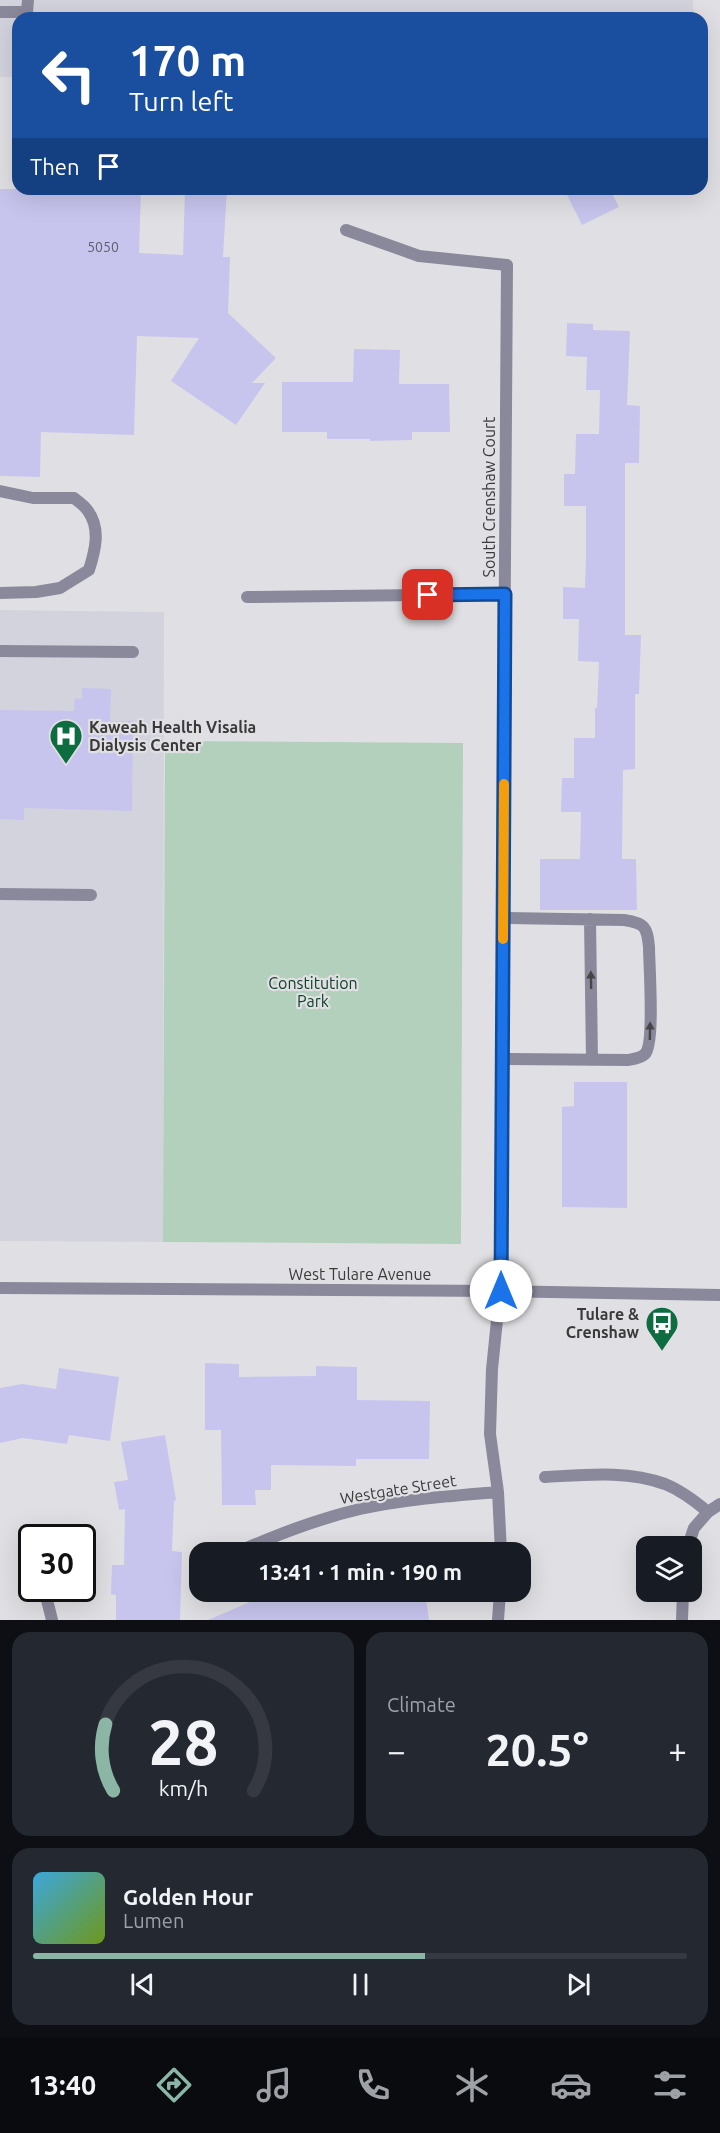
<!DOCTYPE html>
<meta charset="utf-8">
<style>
:root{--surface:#171b24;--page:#242831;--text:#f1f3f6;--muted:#9ea1a6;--line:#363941;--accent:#8bb6a5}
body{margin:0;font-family:Ubuntu,sans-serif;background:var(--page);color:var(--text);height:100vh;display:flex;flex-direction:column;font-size:22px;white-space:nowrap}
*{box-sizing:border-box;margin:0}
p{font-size:20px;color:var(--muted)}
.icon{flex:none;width:33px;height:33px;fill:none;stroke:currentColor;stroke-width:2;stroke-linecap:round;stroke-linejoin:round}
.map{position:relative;height:1620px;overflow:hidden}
.side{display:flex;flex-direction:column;gap:12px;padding:12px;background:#0d0f14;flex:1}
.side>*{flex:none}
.hud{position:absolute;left:12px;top:12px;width:696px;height:183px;border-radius:18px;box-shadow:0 6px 24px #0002;background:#1a4fa0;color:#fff;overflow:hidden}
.controls{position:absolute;left:636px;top:1536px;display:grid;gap:12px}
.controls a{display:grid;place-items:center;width:66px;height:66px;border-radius:12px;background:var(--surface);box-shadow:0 6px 24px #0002;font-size:30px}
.speed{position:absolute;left:18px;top:1524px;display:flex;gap:12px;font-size:30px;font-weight:700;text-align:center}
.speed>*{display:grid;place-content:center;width:78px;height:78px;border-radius:50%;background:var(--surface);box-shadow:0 6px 24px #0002;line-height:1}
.speed .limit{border:3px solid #111;border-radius:9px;background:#fff;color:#111}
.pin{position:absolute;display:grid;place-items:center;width:51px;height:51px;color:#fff;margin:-26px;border-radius:12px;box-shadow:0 3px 9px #0006}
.me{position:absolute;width:66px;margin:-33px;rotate:0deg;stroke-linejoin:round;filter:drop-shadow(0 0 4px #0008)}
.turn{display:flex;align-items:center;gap:21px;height:126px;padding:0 18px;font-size:27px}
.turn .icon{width:78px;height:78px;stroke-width:2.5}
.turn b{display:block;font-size:42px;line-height:51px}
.then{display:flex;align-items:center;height:57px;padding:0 18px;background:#0003;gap:12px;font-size:22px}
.big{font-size:45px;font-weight:600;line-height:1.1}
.side .widget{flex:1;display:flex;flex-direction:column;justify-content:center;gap:9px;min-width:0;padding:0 21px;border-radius:18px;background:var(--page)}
.side .dial{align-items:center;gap:0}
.dial svg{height:156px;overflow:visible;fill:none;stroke:var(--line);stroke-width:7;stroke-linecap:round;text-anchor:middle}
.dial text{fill:var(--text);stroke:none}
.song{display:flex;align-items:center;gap:18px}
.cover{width:72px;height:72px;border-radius:9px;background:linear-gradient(135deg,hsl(200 70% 55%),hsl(80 70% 35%))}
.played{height:6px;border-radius:3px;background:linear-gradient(90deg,var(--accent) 60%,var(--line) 60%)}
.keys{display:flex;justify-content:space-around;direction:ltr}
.heat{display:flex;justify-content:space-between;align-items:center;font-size:33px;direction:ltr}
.side .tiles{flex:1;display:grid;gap:12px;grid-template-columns:1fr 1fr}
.widget:last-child{grid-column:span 2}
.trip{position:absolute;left:189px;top:1542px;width:342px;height:60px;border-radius:18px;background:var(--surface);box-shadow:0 6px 24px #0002;font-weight:600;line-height:60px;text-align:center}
.tab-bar{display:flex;height:96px;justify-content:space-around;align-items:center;background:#090b0e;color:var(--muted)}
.tab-bar .icon{width:42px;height:42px}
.tab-bar .selected{color:var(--accent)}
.tab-bar b{font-size:27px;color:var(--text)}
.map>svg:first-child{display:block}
.built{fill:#d3d3de}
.green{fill:#b2d0bc}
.building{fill:#c7c5ee}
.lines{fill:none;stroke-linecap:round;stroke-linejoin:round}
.service{stroke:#8a899b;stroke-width:12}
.minor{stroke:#8a899b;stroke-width:12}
.tertiary{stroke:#8a899b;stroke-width:12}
.oneway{fill:#464649}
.route-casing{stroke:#114b97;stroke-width:15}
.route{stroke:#1a73e8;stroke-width:10}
.slow{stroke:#f59e0b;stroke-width:10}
.labels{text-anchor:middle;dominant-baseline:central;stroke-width:4.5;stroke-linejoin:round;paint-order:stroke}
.number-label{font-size:14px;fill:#5d5d68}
.street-label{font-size:16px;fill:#3a3a3b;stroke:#e0e0e4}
.poi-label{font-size:16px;font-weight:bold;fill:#3a3a3b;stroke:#e0e0e4;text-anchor:start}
.park-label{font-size:16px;fill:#0e4127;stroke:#e0e0e4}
</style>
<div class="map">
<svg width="720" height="1620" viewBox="0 0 720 1620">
<rect width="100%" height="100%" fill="#e0e0e4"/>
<path class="built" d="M0 0H693V18H18V77H0Z
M0 610 164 612 163 1242 0 1241Z"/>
<path class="green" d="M165 741 463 743 461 1244 163 1242Z"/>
<path class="building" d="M0 189H141L139 253 183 255 185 189H227L223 257H230L228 313 276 358 252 383H265L236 425 171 381 199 338 137 336 134 435 41 432 40 477 0 476Z
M564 189H610L619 207 582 225Z
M567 323 593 324V330L630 331 627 405 640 406 639 463H625V635H641L639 694H635V769L623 770 622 859H636L637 910H540V859H580L581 812H561L562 778H574V738H595V708H597L599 662 578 661 579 619H563V587L585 588 586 556V506H564V474H575L576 434H599L600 390H586L587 357 566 356Z
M354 349 400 350 399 384H449L450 432H412V440L370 441V439H327V432H282V382H353Z
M82 688 111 689 110 721H133L132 811 24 808V820L0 819V710L74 711 75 698 82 699Z
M574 1082H627V1208L562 1207V1107L574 1106Z
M205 1363 239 1364V1377L316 1376V1366L357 1367V1400L430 1401 429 1459H356V1466L271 1465V1490H255L256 1505H222L221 1430H205Z
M59 1368 119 1377 110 1441 69 1435 67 1444 23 1438 0 1443V1388L22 1384 56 1389Z
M165 1435 176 1500 174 1501 172 1551 182 1552 180 1620H116V1595L111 1594 112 1565H124L125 1509 119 1510 114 1482 128 1480 121 1442Z
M266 1592H425L429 1620H208L257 1599 256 1596Z"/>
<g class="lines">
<path class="service" d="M0 12H27L28 0
M0 491 33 498H74C78 501 85 506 88 511 101 529 95 551 89 570L60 588 36 592 0 593
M0 651 133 652
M0 894 91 895
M590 919 592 1060
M502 1059 628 1060C634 1059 641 1058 645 1054 655 1044 649 964 649 947 647 927 645 923 624 920L503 918"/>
<path class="minor" d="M346 230 419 256 507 265 500 1291 492 1369 490 1434 498 1492 501 1552
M247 597 505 594
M545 1477C584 1475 627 1470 665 1484 680 1490 695 1501 708 1512L720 1504
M688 1546 694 1528 708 1512
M237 1552C277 1535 317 1519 360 1509 405 1499 452 1496 498 1492
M44 1588 52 1620
M498 1620 500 1592
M682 1620 683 1592"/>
<path class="tertiary" d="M0 1288 500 1291 720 1295"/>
</g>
<defs><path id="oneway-solid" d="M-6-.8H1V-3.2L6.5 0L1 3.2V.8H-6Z" transform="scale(1.5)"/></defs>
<g class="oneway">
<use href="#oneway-solid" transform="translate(591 980) rotate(-91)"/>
<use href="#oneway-solid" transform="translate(650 1031) rotate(-89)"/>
</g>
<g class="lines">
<g class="route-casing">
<path id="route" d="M428 595 505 594 501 1291"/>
</g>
<use href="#route" class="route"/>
<path class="slow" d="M503 939 504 784"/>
</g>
<defs>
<g id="hospital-pin" transform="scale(1.725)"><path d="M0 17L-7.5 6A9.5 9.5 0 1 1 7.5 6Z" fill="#0e6c41" stroke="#e0e0e4"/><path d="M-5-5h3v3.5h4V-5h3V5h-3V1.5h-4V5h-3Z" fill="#fff"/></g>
<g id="bus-pin" transform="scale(1.725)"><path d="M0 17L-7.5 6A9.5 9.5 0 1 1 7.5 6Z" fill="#0e6c41" stroke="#e0e0e4"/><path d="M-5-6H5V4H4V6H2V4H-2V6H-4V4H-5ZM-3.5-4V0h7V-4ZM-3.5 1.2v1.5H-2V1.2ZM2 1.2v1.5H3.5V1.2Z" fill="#fff"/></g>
</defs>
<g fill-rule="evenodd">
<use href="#hospital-pin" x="66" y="736"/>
<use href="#bus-pin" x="662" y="1323"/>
</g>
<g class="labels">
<g class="number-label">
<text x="103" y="247">5050</text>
</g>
<g class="street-label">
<text transform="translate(489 497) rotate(-90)">South Crenshaw Court</text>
<text x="360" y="1274">West Tulare Avenue</text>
<text transform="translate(398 1489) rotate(-9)">Westgate Street</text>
</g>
<g class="poi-label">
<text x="89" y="727">Kaweah Health Visalia<tspan x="89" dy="18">Dialysis Center</tspan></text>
<text x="639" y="1314" text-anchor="end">Tulare &amp;<tspan x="639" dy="18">Crenshaw</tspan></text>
</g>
<g class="park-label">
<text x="313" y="983">Constitution<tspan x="313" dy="18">Park</tspan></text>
</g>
</g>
</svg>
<div class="controls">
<a><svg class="icon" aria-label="layers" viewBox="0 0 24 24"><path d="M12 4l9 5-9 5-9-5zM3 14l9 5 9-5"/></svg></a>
</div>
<div class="speed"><div class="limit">30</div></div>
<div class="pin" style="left:428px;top:595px;background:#d93025"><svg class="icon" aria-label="arrive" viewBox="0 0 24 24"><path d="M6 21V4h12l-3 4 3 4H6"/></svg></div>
<svg class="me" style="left:501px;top:1291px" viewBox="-20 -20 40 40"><circle r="19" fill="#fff"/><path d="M0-13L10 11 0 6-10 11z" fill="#1a73e8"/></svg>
<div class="trip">13:41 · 1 min · 190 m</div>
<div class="hud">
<div class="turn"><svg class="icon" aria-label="left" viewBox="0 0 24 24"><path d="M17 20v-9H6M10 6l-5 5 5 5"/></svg><div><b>170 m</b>Turn left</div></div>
<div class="then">Then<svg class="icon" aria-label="arrive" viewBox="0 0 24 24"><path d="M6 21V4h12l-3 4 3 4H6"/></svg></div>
</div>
</div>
<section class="side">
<div class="tiles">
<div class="widget dial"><svg viewBox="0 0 100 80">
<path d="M14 69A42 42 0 1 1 86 69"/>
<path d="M14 69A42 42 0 0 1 10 35" stroke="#8bb6a5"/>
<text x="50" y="56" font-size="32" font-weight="700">28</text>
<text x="50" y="72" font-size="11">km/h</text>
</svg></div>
<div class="widget"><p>Climate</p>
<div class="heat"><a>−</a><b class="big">20.5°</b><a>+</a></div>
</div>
<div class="widget">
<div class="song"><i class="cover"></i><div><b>Golden Hour</b><p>Lumen</p></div></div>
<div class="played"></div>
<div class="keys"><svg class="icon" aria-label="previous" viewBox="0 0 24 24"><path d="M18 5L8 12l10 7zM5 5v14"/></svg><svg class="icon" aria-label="pause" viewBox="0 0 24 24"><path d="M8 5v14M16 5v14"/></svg><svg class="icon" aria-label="next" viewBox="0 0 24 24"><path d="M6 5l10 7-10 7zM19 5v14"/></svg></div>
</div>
</div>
</section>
<nav class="tab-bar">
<b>13:40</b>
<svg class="icon selected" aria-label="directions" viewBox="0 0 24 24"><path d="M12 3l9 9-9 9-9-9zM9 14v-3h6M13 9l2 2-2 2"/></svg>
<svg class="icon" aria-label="music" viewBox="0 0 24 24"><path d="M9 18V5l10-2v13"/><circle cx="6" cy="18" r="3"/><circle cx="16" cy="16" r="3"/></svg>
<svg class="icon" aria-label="phone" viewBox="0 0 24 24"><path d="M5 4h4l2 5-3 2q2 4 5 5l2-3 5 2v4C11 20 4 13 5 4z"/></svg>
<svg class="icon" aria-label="climate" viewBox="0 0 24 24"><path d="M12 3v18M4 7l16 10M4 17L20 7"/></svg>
<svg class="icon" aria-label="car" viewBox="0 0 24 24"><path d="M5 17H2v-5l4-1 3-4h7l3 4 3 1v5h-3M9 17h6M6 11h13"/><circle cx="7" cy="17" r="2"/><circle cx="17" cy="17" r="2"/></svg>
<svg class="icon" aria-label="filters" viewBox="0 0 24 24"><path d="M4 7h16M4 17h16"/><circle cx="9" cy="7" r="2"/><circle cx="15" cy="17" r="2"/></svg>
</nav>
